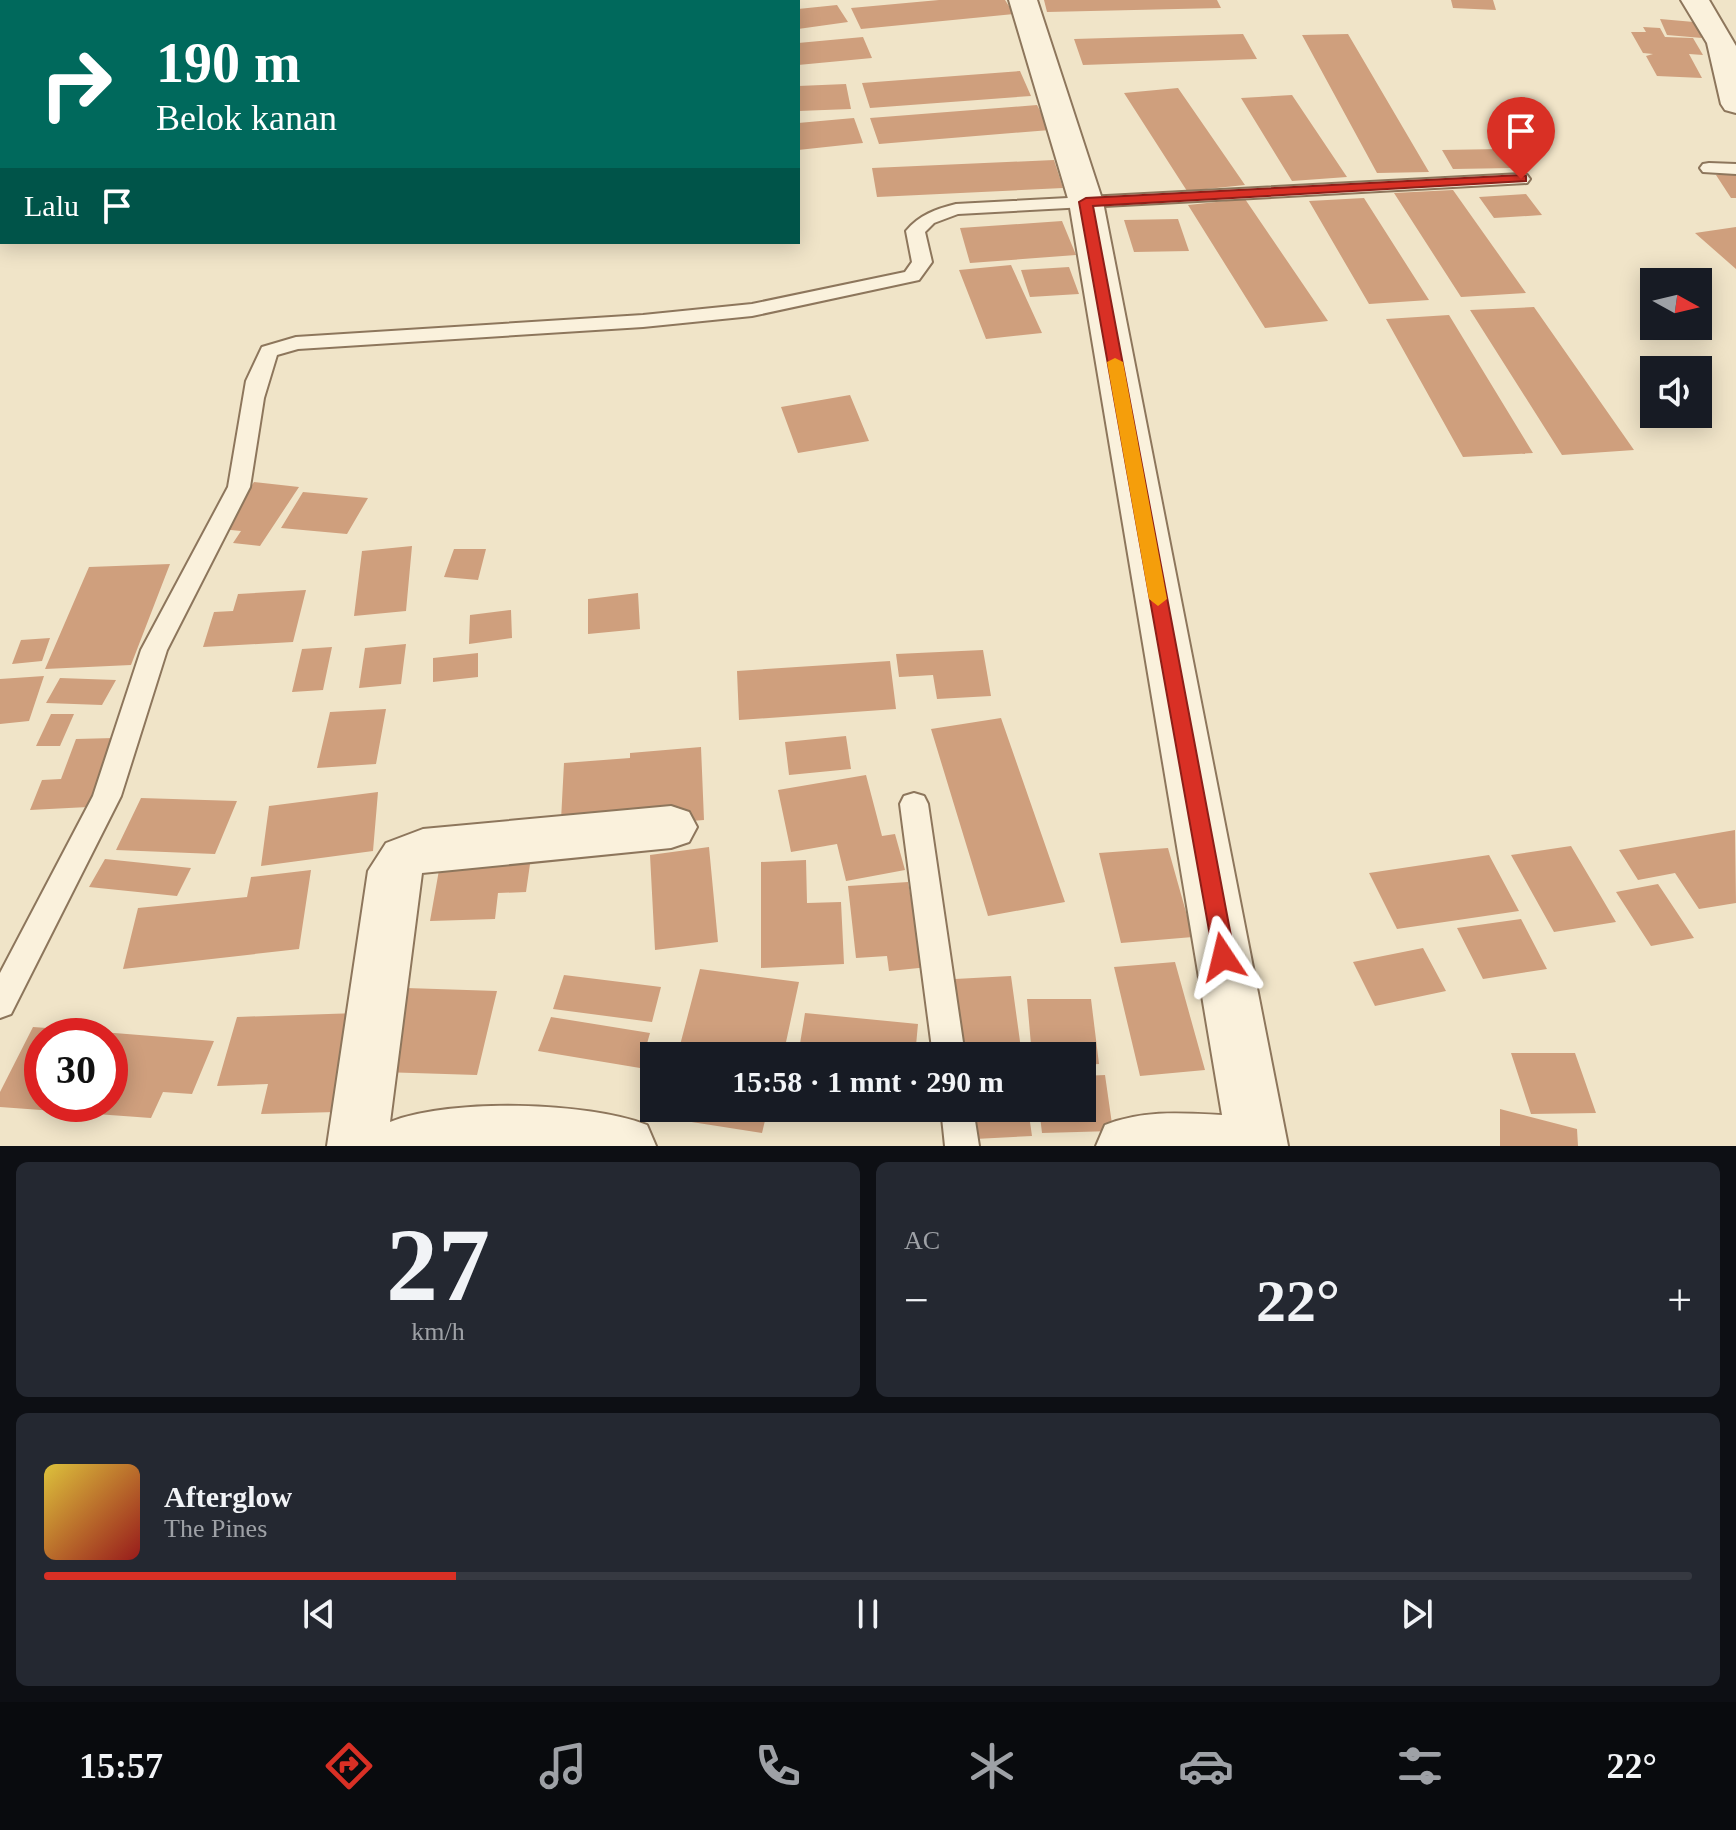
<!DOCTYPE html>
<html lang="id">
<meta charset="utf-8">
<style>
:root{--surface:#171b24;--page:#242831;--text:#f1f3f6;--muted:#9ea1a6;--line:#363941;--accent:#d93025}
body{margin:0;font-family:Georgia,serif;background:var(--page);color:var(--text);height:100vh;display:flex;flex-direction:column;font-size:30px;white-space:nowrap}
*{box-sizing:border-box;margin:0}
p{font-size:26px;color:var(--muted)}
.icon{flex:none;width:44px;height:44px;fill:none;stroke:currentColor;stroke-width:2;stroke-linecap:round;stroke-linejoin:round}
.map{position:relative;height:1146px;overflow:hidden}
.side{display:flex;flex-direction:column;gap:16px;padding:16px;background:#0d0f14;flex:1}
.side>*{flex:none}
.hud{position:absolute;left:0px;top:0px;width:800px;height:244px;box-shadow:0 4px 20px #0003;background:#00695c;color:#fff;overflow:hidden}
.needle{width:52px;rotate:98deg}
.controls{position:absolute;left:1640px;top:268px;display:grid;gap:16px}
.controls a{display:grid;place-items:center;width:72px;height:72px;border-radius:0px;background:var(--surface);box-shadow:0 4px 20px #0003;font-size:40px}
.speed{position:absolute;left:24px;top:1018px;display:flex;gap:16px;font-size:40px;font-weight:700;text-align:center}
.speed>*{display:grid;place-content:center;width:104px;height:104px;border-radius:50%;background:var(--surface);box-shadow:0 4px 20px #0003;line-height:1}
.speed .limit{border:12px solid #d22;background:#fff;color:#111}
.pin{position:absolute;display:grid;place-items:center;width:68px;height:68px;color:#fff;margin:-82px -34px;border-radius:50% 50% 50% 0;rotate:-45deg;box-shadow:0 0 8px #0007}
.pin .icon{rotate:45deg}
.me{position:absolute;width:88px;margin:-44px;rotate:350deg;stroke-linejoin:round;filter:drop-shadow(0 0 6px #0008)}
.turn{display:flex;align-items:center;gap:28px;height:168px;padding:0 24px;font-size:36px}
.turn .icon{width:104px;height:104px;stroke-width:2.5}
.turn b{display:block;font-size:56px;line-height:68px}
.then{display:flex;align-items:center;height:76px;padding:0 24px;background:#0003;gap:16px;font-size:30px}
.big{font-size:60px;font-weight:800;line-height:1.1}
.side .tile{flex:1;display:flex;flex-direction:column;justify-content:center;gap:12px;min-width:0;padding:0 28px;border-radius:12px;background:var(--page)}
.side .dial{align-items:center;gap:0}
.dial b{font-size:104px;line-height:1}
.song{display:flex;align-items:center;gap:24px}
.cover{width:96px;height:96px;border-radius:12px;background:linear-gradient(135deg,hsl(50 70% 55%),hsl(0 70% 35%))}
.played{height:8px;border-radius:4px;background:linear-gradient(90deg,var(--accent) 25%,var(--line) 25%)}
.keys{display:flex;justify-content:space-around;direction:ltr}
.heat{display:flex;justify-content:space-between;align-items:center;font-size:44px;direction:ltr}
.side .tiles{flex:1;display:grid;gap:16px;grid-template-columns:1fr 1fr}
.tile:last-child{grid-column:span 2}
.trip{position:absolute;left:640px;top:1042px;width:456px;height:80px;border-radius:0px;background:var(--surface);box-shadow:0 4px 20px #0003;font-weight:800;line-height:80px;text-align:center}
.tab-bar{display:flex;height:128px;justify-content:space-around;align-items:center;background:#090b0e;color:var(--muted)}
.tab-bar .icon{width:56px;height:56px}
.tab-bar .on{color:var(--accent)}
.tab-bar b{font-size:36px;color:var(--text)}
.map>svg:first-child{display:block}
.building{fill:#cf9f7d;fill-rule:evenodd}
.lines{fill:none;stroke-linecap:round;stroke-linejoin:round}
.service-casing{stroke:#8d765c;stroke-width:4}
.minor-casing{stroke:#8d765c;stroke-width:4}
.service{fill:#faf1dc;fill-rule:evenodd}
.minor{fill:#faf1dc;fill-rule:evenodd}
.route{fill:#d93025;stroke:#8d1f18;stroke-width:2}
.slow{fill:#f59e0b}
</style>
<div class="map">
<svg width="1736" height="1146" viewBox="0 0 1736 1146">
<rect width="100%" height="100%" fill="#f0e4c8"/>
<path class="building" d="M939 0H1005L1014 14 861 29 851 8Z
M1044 0H1217L1221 8 1047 12Z
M1451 0H1493L1496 10 1453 8Z
M837 5 848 22 798 29V9Z
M1660 19 1694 22 1702 38 1667 35Z
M1643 27 1660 28 1665 37 1693 38 1703 55 1689 54 1702 78 1657 76 1646 56 1653 54 1643 53 1631 32H1646Z
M1243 34 1257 59 1083 65 1074 39Z
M1348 34 1429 172 1377 173 1302 35Z
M863 37 872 58 798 65V43Z
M1020 71 1031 96 870 108 862 83Z
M846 84 851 109 798 111V86Z
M1178 88 1245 185 1187 191 1124 93Z
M1292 95 1347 177 1292 181 1241 98Z
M1037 105 1050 130 879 144 870 118Z
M854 118 863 143 798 150V123Z
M1501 149 1513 168 1453 169 1442 150Z
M1054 160 1063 188 877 197 872 168Z
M1716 175H1736V198H1731Z
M1453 190 1526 293 1461 297 1394 193Z
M1526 194 1542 215 1494 218 1479 197Z
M1364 198 1429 300 1369 304 1309 201Z
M1245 199 1328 321 1265 328 1188 205Z
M1178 219 1189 251 1134 252 1124 220Z
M1062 221 1076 255 970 263 960 228Z
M1736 227V269L1695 233Z
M1011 265 1042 333 986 339 959 270Z
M1069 267 1079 294 1030 297 1021 270Z
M1534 307 1634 450 1562 455 1470 310Z
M1449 315 1533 453 1463 457 1386 319Z
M850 395 869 441 798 453 781 407Z
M254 482 299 487 260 546 233 543 241 531 221 529Z
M303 492 368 498 347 534 281 528Z
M412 546 406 611 354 616 362 551Z
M454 549H486L478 580 444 577Z
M170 564 131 665 45 669 89 567Z
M306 590 293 642 203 647 214 612 233 611 238 594Z
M638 593 640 629 588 634V599Z
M511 610 512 638 469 644 470 615Z
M50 638 42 661 12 664 21 640Z
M406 644 401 684 359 688 365 648Z
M332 647 323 690 292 692 302 649Z
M983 650 991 696 937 699 933 675 899 677 896 654Z
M478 653V677L433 682V658Z
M890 661 896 709 739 720 737 671Z
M44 676 29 721 0 724V679Z
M60 678 116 680 102 705 46 703Z
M386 709 376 764 317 768 330 712Z
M51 714H74L60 746H36Z
M1001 718 1065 902 988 916 931 729Z
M846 736 851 769 789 775 785 742Z
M114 738 88 807 30 810 42 780 61 779 76 739Z
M701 747 704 820 629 826 561 820 564 763 630 758V753Z
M866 775 882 836 895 834 905 870 846 881 837 844 791 852 778 790Z
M378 792 373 851 261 866 269 806Z
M141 798 237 801 215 854 116 850Z
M1735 830 1736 903 1699 909 1675 873 1638 880 1619 850Z
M1571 846 1616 922 1554 932 1511 855Z
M709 847 718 942 655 950 650 855Z
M1168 848 1193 937 1121 943 1099 853Z
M532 850 526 892 498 893 495 919 430 921 442 853Z
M1489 855 1519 911 1397 929 1369 873Z
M105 859 191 868 177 896 89 887Z
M806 860 807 903 841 902 844 964 761 968V862Z
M311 870 299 949 123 969 138 908 247 897 251 877Z
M908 882 914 916H922L929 967 889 971 887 956 856 958 848 886Z
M1658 884 1694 938 1651 946 1616 892Z
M1521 919 1547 969 1483 979 1457 928Z
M1423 948 1446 991 1375 1006 1353 962Z
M1175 962 1205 1070 1140 1076 1114 967Z
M700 969 799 982 783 1056H727L679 1049Z
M564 975 661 987 652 1022 553 1009Z
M1011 976 1022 1056H964L955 979Z
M406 988 497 991 477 1075 381 1072Z
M1027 999H1091L1099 1064 1082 1065V1056H1032Z
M358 1013 336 1112 261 1114 268 1084 217 1086 237 1017Z
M805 1013 918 1024 915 1056H798Z
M551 1017 650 1033 640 1068 538 1051Z
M33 1027 102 1032 214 1041 192 1094 163 1092 151 1118 0 1107V1092ZM42 1036H110V1104H42Z
M1511 1053H1575L1596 1113 1531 1114Z
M1105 1075 1113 1131 1042 1133 1039 1108H1082V1076Z
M669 1108H768L762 1133 666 1118Z
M856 1108H910L909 1119 855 1113Z
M971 1108H1028L1032 1136 975 1139Z
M1500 1109 1577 1129 1578 1146H1500Z"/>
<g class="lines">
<g class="service-casing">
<path id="service" d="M1709 163 1736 164V174L1703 172 1700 168 1703 164Z
M1521 174 1527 175 1530 179 1527 183 958 214 934 223 925 232 932 262 919 280 752 316 643 327 298 349 277 355 264 398 250 487 167 650 121 796 11 1014 0 1018V973L93 796 141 650 228 487 246 381 262 347 296 337 643 315 752 304 905 272 912 262 906 231C919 215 936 209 956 204Z
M914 793 924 796 928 804 965 1056H933L900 804 904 796Z
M941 1108H973L979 1146H945Z"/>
</g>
<g class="minor-casing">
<path id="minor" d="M1009 0H1037L1103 202 1288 1146H1096L1105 1125C1143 1110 1181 1113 1222 1115L1069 202Z
M1681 0H1709L1736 46V113L1725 110 1721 104 1707 43Z
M671 806 689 812 697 827 689 842 671 848 422 873 390 1122C451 1098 588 1102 647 1125L656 1146H327L368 871 386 843 423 829Z"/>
</g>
<use href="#service" class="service"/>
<use href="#minor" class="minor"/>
</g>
<path class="route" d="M1521 175 1526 176V181L1093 206 1235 957 1231 964 1223 967 1215 964 1079 202 1086 198Z"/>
<path class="slow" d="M1115 358 1123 362 1167 599 1158 606 1149 599 1107 362Z"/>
</svg>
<div class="controls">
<a><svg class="needle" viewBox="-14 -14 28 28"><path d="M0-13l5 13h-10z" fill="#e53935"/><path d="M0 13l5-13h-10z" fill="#9ea1a6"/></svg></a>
<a><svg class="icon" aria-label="sound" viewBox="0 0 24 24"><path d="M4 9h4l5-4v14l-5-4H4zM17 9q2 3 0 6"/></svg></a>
</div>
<div class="speed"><div class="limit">30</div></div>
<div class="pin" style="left:1521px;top:179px;background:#d93025"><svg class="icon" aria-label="arrive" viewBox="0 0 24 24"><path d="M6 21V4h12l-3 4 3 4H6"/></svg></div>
<svg class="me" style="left:1223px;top:957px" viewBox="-20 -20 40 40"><path d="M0-17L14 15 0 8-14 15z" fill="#d93025" stroke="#fff" stroke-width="4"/></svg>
<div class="trip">15:58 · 1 mnt · 290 m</div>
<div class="hud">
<div class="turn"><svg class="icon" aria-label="right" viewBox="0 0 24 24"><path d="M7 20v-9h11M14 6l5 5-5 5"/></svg><div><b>190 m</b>Belok kanan</div></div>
<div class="then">Lalu<svg class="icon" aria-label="arrive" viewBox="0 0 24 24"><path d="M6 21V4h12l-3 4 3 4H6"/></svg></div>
</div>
</div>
<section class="side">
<div class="tiles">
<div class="tile dial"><b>27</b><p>km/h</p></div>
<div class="tile"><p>AC</p>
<div class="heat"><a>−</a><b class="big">22°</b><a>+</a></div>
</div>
<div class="tile">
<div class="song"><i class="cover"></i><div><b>Afterglow</b><p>The Pines</p></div></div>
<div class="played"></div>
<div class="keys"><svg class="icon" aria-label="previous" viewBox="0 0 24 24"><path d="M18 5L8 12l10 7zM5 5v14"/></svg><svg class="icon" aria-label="pause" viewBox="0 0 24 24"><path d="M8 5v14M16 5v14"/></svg><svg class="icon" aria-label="next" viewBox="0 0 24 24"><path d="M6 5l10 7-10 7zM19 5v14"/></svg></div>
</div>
</div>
</section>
<nav class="tab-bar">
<b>15:57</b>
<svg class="icon on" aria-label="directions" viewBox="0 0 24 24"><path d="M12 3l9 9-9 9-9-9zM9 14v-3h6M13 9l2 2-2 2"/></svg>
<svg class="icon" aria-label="music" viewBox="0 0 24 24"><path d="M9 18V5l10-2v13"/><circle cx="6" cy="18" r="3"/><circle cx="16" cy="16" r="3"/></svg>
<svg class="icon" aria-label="phone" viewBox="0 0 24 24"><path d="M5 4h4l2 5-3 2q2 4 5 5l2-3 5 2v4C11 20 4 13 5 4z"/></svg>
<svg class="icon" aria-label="climate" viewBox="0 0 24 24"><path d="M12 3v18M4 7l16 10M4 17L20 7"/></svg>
<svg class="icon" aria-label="car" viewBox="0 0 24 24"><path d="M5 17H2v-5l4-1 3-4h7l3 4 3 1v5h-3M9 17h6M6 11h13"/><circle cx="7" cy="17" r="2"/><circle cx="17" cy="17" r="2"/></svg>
<svg class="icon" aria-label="filters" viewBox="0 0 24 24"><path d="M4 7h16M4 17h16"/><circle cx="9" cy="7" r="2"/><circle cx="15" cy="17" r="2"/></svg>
<b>22°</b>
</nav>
